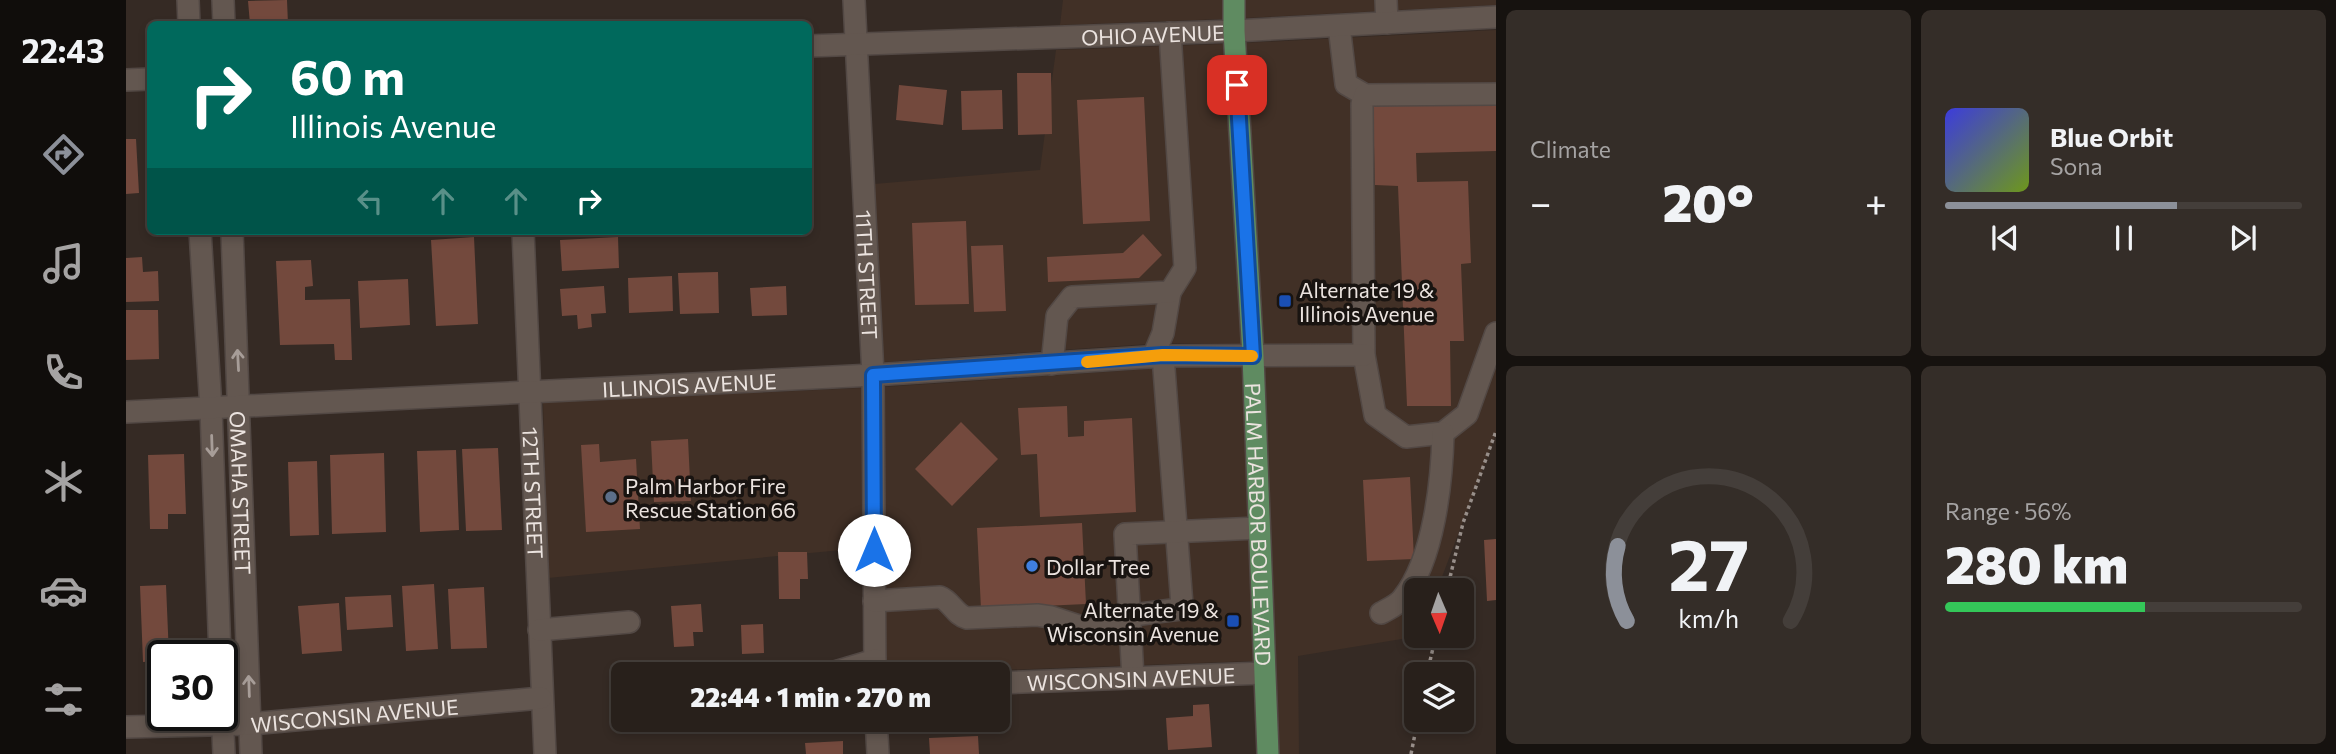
<!DOCTYPE html>
<meta charset="utf-8">
<style>
:root{--surface:#28201b;--page:#342d28;--text:#f1f3f6;--muted:#a5a3a3;--line:#443e3a;--accent:#8c9099}
body{margin:0;font-family:Commissioner,sans-serif;background:var(--page);color:var(--text);height:100vh;display:flex;flex-direction:column;font-size:26px;white-space:nowrap}
*{box-sizing:border-box;margin:0}
p{font-size:23px;color:var(--muted)}
.icon{flex:none;width:38px;height:38px;fill:none;stroke:currentColor;stroke-width:2;stroke-linecap:round;stroke-linejoin:round}
.map{position:relative;flex:1;overflow:hidden}
.sheet{display:flex;flex-direction:column;gap:10px;padding:10px;background:#16120f;width:840px}
.sheet>*{flex:none}
.top-card{position:absolute;left:21px;top:21px;width:665px;height:214px;border-radius:10px;box-shadow:0 4px 10px #0003,0 0 0 2px var(--line);background:#00695c;color:#fff;overflow:hidden}
.needle{width:46px;rotate:178deg}
.fabs{position:absolute;left:1278px;top:578px;display:grid;gap:14px}
.fabs a{display:grid;place-items:center;width:70px;height:70px;border-radius:10px;background:var(--surface);box-shadow:0 4px 10px #0003,0 0 0 2px var(--line);font-size:35px}
.speed{position:absolute;left:21px;top:640px;display:flex;gap:14px;font-size:35px;font-weight:700;text-align:center}
.speed>*{display:grid;place-content:center;width:91px;height:91px;border-radius:50%;background:var(--surface);box-shadow:0 4px 10px #0003,0 0 0 2px var(--line);line-height:1}
.speed .limit{border:4px solid #111;border-radius:10px;background:#fff;color:#111}
.pin{position:absolute;display:grid;place-items:center;width:60px;height:60px;color:#fff;margin:-30px;border-radius:14px;box-shadow:0 4px 10px #0006}
.me{position:absolute;width:77px;margin:-38px;rotate:0deg;stroke-linejoin:round;filter:drop-shadow(0 0 5px #0008)}
.turn{display:flex;align-items:center;gap:24px;height:147px;padding:0 28px;font-size:32px}
.turn .icon{width:91px;height:91px;stroke-width:2.5}
.turn b{display:block;font-size:49px;line-height:60px}
.lanes{display:flex;align-items:center;height:66px;padding:0 28px;background:#0003;justify-content:center;gap:35px;direction:ltr}
.lanes .off{opacity:.35}
.big{font-size:52px;font-weight:800;line-height:1.1}
.sheet .card{flex:1;display:flex;flex-direction:column;justify-content:center;gap:10px;min-width:0;padding:0 24px;border-radius:10px;background:var(--page)}
.sheet .dial{align-items:center;gap:0}
.dial svg{height:182px;overflow:visible;fill:none;stroke:var(--line);stroke-width:7;stroke-linecap:round;text-anchor:middle}
.dial text{fill:var(--text);stroke:none}
.song{display:flex;align-items:center;gap:21px}
.cover{width:84px;height:84px;border-radius:10px;background:linear-gradient(135deg,hsl(240 70% 55%),hsl(80 70% 35%))}
.played{height:7px;border-radius:4px;background:linear-gradient(90deg,var(--accent) 65%,var(--line) 65%)}
.keys{display:flex;justify-content:space-around;direction:ltr}
.heat{display:flex;justify-content:space-between;align-items:center;font-size:38px;direction:ltr}
.charge{height:10px;border-radius:5px;background:linear-gradient(90deg,#34c759 56%,var(--line) 0)}
.sheet .tiles{flex:1;display:grid;gap:10px;grid-template-columns:repeat(2,1fr)}
.trip{position:absolute;left:485px;top:662px;width:399px;height:70px;border-radius:10px;background:var(--surface);box-shadow:0 4px 10px #0003,0 0 0 2px var(--line);font-weight:800;line-height:70px;text-align:center}
main{display:flex;flex:1;min-height:0}
.tabs{display:flex;flex-direction:column;width:126px;justify-content:space-around;align-items:center;background:#100d0b;color:var(--muted)}
.tabs .icon{width:49px;height:49px}
.tabs .current{color:var(--accent)}
.tabs b{font-size:32px;color:var(--text)}
.map>svg:first-child{display:block}
.built{fill:#413026}
.building{fill:#73493d}
.lines{fill:none;stroke-linecap:round;stroke-linejoin:round}
.minor-casing{stroke:#524844;stroke-width:24}
.major-casing{stroke:#524844;stroke-width:24}
.path{stroke:#988f8a;stroke-width:3.5;stroke-dasharray:3.5 3.5;stroke-linecap:butt}
.minor{stroke:#635750;stroke-width:21}
.major{stroke:#5f8b61;stroke-width:21}
.oneway{stroke:#a79d98}
.route-casing{stroke:#114b97;stroke-width:18}
.route{stroke:#1a73e8;stroke-width:12}
.slow{stroke:#f59e0b;stroke-width:12}
.transit-dot{fill:#1a4fb4;stroke:#191411;stroke-width:2.5}
.service-dot{fill:#5c6f8a;stroke:#191411;stroke-width:2.5}
.shop-dot{fill:#3f7fe0;stroke:#191411;stroke-width:2.5}
.labels{text-anchor:middle;dominant-baseline:central;stroke-width:7;stroke-linejoin:round;paint-order:stroke}
.street-label{font-size:21px;fill:#ebe3df;stroke:#191411}
.poi-label{font-size:21px;fill:#ebe3df;stroke:#191411;text-anchor:start}
</style>
<main>
<nav class="tabs">
<b>22:43</b>
<svg class="icon current" aria-label="directions" viewBox="0 0 24 24"><path d="M12 3l9 9-9 9-9-9zM9 14v-3h6M13 9l2 2-2 2"/></svg>
<svg class="icon" aria-label="music" viewBox="0 0 24 24"><path d="M9 18V5l10-2v13"/><circle cx="6" cy="18" r="3"/><circle cx="16" cy="16" r="3"/></svg>
<svg class="icon" aria-label="phone" viewBox="0 0 24 24"><path d="M5 4h4l2 5-3 2q2 4 5 5l2-3 5 2v4C11 20 4 13 5 4z"/></svg>
<svg class="icon" aria-label="climate" viewBox="0 0 24 24"><path d="M12 3v18M4 7l16 10M4 17L20 7"/></svg>
<svg class="icon" aria-label="car" viewBox="0 0 24 24"><path d="M5 17H2v-5l4-1 3-4h7l3 4 3 1v5h-3M9 17h6M6 11h13"/><circle cx="7" cy="17" r="2"/><circle cx="17" cy="17" r="2"/></svg>
<svg class="icon" aria-label="filters" viewBox="0 0 24 24"><path d="M4 7h16M4 17h16"/><circle cx="9" cy="7" r="2"/><circle cx="15" cy="17" r="2"/></svg>
</nav>
<div class="map">
<svg width="1370" height="754" viewBox="0 0 1370 754">
<rect width="100%" height="100%" fill="#352a24"/>
<path class="built" d="M937 0H1097V19L934 25Z
M1119 0H1370V5L1119 18Z
M1370 30V434L1311 590H1290V635L1294 636 1172 656 1173 754H1153L1137 344 1119 43Z
M1097 44 1115 344 1037 343 757 362 748 184 914 170 930 50Z
M1038 368H1116L1127 661 760 674 758 387Z
M736 388 737 548 422 578 417 402Z"/>
<path class="building" d="M161 0 162 24H124L122 1Z
M891 73H925L926 134 892 135Z
M773 85 821 90 817 125 770 120Z
M876 90 877 129 836 130 835 91Z
M1018 97 1024 221 957 224 951 100Z
M1370 103V151L1290 153 1291 182 1342 181 1345 263 1335 264 1338 341H1324L1325 406H1281L1272 186 1249 185 1247 106Z
M0 139H10L13 193 0 194Z
M840 221 843 304 789 305 786 223Z
M1017 234 1036 255 1013 278 922 282 921 257 997 253Z
M348 237 352 324 310 326 305 240Z
M492 237 493 268 436 271 434 240Z
M877 245 880 311 848 312 845 246Z
M16 257 17 272 32 271 33 301 0 302V258Z
M185 260 187 286 179 287V300L224 299 226 360H209L208 344 154 345 150 261Z
M592 272 593 313 554 314 552 273Z
M546 276 547 311 503 313 502 278Z
M282 279 284 325 234 328 232 281Z
M478 286 480 313 465 314 466 327 452 329 451 315 436 316 434 289Z
M660 286 661 315 626 316 624 288Z
M0 310H32L33 359 0 360Z
M941 406 942 437 958 436V421L1006 418 1010 512 914 517 911 454 895 455 892 408Z
M835 422 872 459 826 506 789 469Z
M562 439 565 501 528 502 525 441Z
M473 444 474 462 510 459 514 529 460 532 455 445Z
M372 448 376 530 340 531 336 449Z
M330 450 333 530 294 532 291 451Z
M258 453 260 532 206 534 204 455Z
M58 454 60 514H42V529H24L22 455Z
M191 461 193 535 164 536 162 462Z
M1284 477 1288 559 1241 561 1237 480Z
M956 523 960 604 855 609 851 528Z
M1370 539V600L1361 601 1358 540Z
M652 552H681L682 579H674V599H653Z
M308 584 312 649 280 651 276 586Z
M40 585 43 656H37V661L17 662 14 586Z
M358 587 361 648 325 649 322 589Z
M265 595 267 627 221 630 219 597Z
M213 603 216 651 176 654 172 606Z
M575 604 577 632H567L568 646 548 647 545 606Z
M637 624 638 653 616 654 615 625Z
M1083 704 1086 747 1042 750 1040 718 1067 716V705Z
M788 719H826V721L788 724Z
M852 736 853 754H804L803 738Z
M717 741V754H680L679 743Z"/>
<g class="lines">
<g class="minor-casing">
<g id="minor">
<path d="M62 0 63 24"/>
<path d="M97 0 98 24"/>
<path id="s1" d="M728 0 747 375 749 674"/>
<path d="M1260 0 1261 23"/>
<path d="M1213 26 1220 84 1239 95"/>
<path id="s2" d="M682 46 1108 31 1370 17"/>
<path d="M0 80 24 79"/>
<path d="M1370 94 1239 95 1236 104 1238 355 1249 415 1280 437 1317 433 1341 414 1370 333"/>
<path d="M74 231 85 409 94 656"/>
<path id="s3" d="M106 231 125 754"/>
<path id="s4" d="M397 231 419 754"/>
<path d="M1027 357 1037 333 1044 292"/>
<path d="M926 364 931 316 946 297 1044 292 1059 268 1044 33"/>
<path id="s5" d="M0 412 747 375 1037 356 1238 355"/>
<path d="M748 601 814 597C825 601 829 615 841 618L911 615 925 617 968 631 1004 629"/>
<path d="M1255 613C1262 609 1272 605 1277 598 1308 559 1316 481 1317 433"/>
<path d="M1003 620 1007 615 1054 609 1056 605 1037 356"/>
<path d="M413 630 503 622"/>
<path d="M702 674 749 660"/>
<path d="M1007 678 999 534 1132 528"/>
<path id="s6" d="M872 683 1138 673"/>
<path d="M96 712 98 754"/>
<path d="M750 719 752 754"/>
<path id="s7" d="M0 727 124 724 415 698"/>
</g>
</g>
<g class="major-casing">
<g id="major">
<path id="s8" d="M1108 0V31L1127 356 1142 754"/>
</g>
</g>
<path class="path" d="M1321 590 1337 523 1370 431
M1301 674 1310 635
M1285 754 1292 719"/>
<use href="#minor" class="minor"/>
<use href="#major" class="major"/>
</g>
<defs><path id="oneway-shaft" d="M-6 0H5M1.5-3L5.5 0L1.5 3" fill="none" stroke-width="1.6" stroke-linecap="round" stroke-linejoin="round" transform="scale(1.75)"/></defs>
<g class="oneway">
<use href="#oneway-shaft" transform="translate(112 360) rotate(-93)"/>
<use href="#oneway-shaft" transform="translate(86 446) rotate(88)"/>
<use href="#oneway-shaft" transform="translate(123 686) rotate(-92)"/>
</g>
<g class="lines">
<g class="route-casing">
<path id="route" d="M748 550 747 375 1037 355 1127 356 1111 85"/>
</g>
<use href="#route" class="route"/>
<path class="slow" d="M961 362 1037 355 1126 356"/>
</g>
<g class="transit-dot">
<rect x="1152" y="294" width="14" height="14" rx="3.5"/>
<rect x="1100" y="614" width="14" height="14" rx="3.5"/>
</g>
<circle class="service-dot" cx="485" cy="497" r="7"/>
<circle class="shop-dot" cx="906" cy="566" r="7"/>
<g class="labels">
<g class="street-label">
<text stroke="none"><textPath href="#s2" startOffset="345">OHIO AVENUE</textPath></text>
<text stroke="none"><textPath href="#s1" startOffset="275">11TH STREET</textPath></text>
<text stroke="none"><textPath href="#s5" startOffset="564">ILLINOIS AVENUE</textPath></text>
<text stroke="none"><textPath href="#s3" startOffset="262">OMAHA STREET</textPath></text>
<text stroke="none"><textPath href="#s4" startOffset="262">12TH STREET</textPath></text>
<text stroke="none"><textPath href="#s8" startOffset="525">PALM HARBOR BOULEVARD</textPath></text>
<text stroke="none"><textPath href="#s6" startOffset="133">WISCONSIN AVENUE</textPath></text>
<text stroke="none"><textPath href="#s7" startOffset="229">WISCONSIN AVENUE</textPath></text>
</g>
<g class="poi-label">
<text x="1173" y="289">Alternate 19 &amp;<tspan x="1173" dy="24">Illinois Avenue</tspan></text>
<text x="499" y="485">Palm Harbor Fire<tspan x="499" dy="24">Rescue Station 66</tspan></text>
<text x="920" y="566">Dollar Tree</text>
<text x="1093" y="609" text-anchor="end">Alternate 19 &amp;<tspan x="1093" dy="24">Wisconsin Avenue</tspan></text>
</g>
</g>
</svg>
<div class="fabs">
<a><svg class="needle" viewBox="-14 -14 28 28"><path d="M0-13l5 13h-10z" fill="#e53935"/><path d="M0 13l5-13h-10z" fill="#a5a3a3"/></svg></a>
<a><svg class="icon" aria-label="layers" viewBox="0 0 24 24"><path d="M12 4l9 5-9 5-9-5zM3 14l9 5 9-5"/></svg></a>
</div>
<div class="speed"><div class="limit">30</div></div>
<div class="pin" style="left:1111px;top:85px;background:#d93025"><svg class="icon" aria-label="arrive" viewBox="0 0 24 24"><path d="M6 21V4h12l-3 4 3 4H6"/></svg></div>
<svg class="me" style="left:748px;top:550px" viewBox="-20 -20 40 40"><circle r="19" fill="#fff"/><path d="M0-13L10 11 0 6-10 11z" fill="#1a73e8"/></svg>
<div class="trip">22:44 · 1 min · 270 m</div>
<div class="top-card">
<div class="turn"><svg class="icon" aria-label="right" viewBox="0 0 24 24"><path d="M7 20v-9h11M14 6l5 5-5 5"/></svg><div><b>60 m</b>Illinois Avenue</div></div>
<div class="lanes"><svg class="icon off" aria-label="left" viewBox="0 0 24 24"><path d="M17 20v-9H6M10 6l-5 5 5 5"/></svg><svg class="icon off" aria-label="ahead" viewBox="0 0 24 24"><path d="M12 20V5M6 11l6-6 6 6"/></svg><svg class="icon off" aria-label="ahead" viewBox="0 0 24 24"><path d="M12 20V5M6 11l6-6 6 6"/></svg><svg class="icon" aria-label="right" viewBox="0 0 24 24"><path d="M7 20v-9h11M14 6l5 5-5 5"/></svg></div>
</div>
</div>
<section class="sheet">
<div class="tiles">
<div class="card"><p>Climate</p>
<div class="heat"><a>−</a><b class="big">20°</b><a>+</a></div>
</div>
<div class="card">
<div class="song"><i class="cover"></i><div><b>Blue Orbit</b><p>Sona</p></div></div>
<div class="played"></div>
<div class="keys"><svg class="icon" aria-label="previous" viewBox="0 0 24 24"><path d="M18 5L8 12l10 7zM5 5v14"/></svg><svg class="icon" aria-label="pause" viewBox="0 0 24 24"><path d="M8 5v14M16 5v14"/></svg><svg class="icon" aria-label="next" viewBox="0 0 24 24"><path d="M6 5l10 7-10 7zM19 5v14"/></svg></div>
</div>
<div class="card dial"><svg viewBox="0 0 100 80">
<path d="M14 69A42 42 0 1 1 86 69"/>
<path d="M14 69A42 42 0 0 1 10 36" stroke="#8c9099"/>
<text x="50" y="56" font-size="32" font-weight="700">27</text>
<text x="50" y="72" font-size="11">km/h</text>
</svg></div>
<div class="card"><p>Range · 56%</p><b class="big">280 km</b><div class="charge"></div></div>
</div>
</section>
</main>
